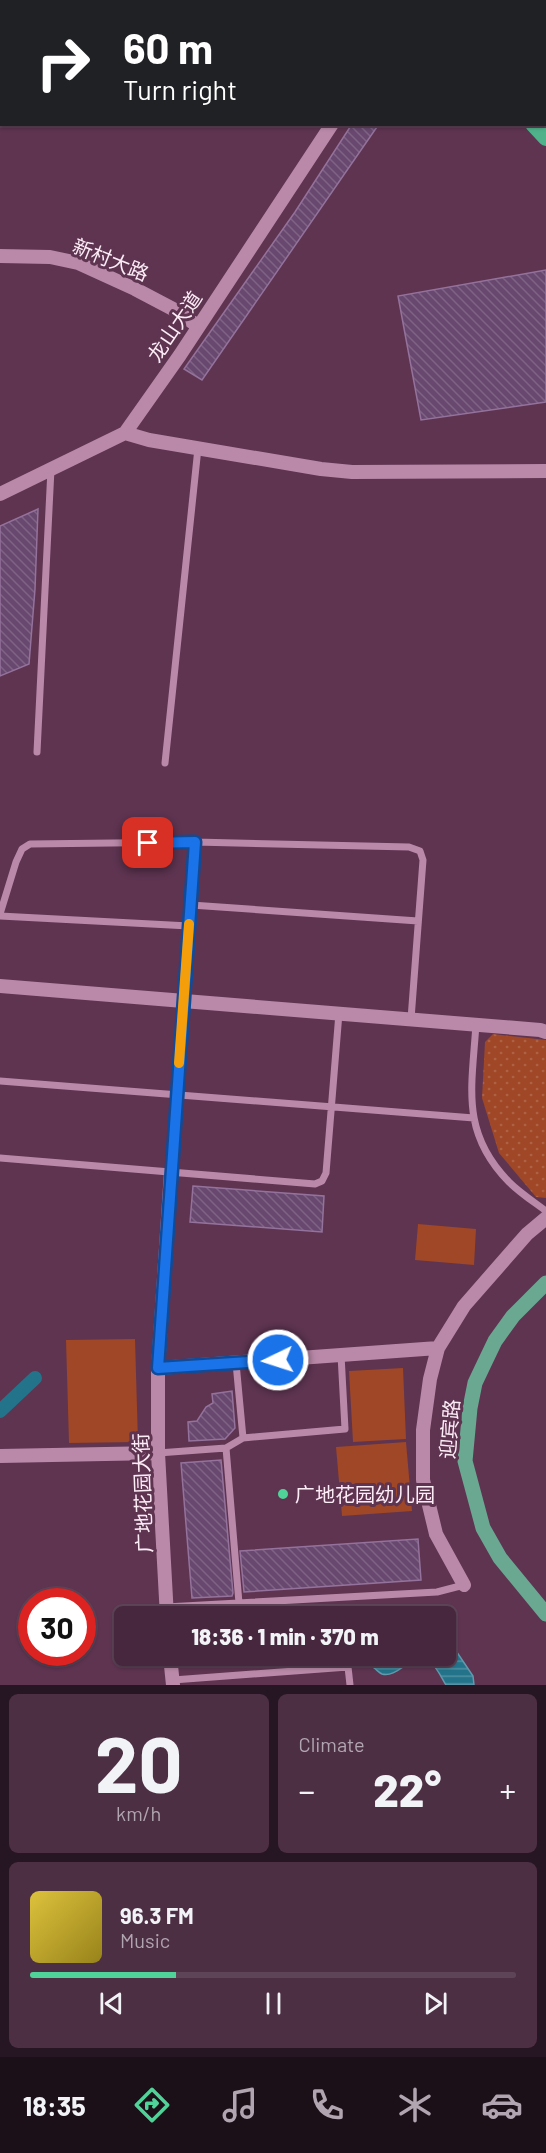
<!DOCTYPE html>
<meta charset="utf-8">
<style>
:root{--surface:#46273d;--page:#4d2f44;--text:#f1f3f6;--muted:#b0a5b0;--line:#5e4457;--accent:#50d398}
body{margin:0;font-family:Barlow,"Noto Sans SC",sans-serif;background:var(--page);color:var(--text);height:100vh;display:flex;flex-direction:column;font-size:22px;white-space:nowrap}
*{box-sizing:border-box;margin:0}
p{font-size:20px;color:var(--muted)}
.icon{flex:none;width:33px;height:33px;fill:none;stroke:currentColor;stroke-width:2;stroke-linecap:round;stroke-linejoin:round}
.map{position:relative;height:1685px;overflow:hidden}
.drawer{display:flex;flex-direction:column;gap:9px;padding:9px;background:#261522;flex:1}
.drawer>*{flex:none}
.hud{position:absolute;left:0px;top:0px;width:546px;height:126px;box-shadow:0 2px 4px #0004,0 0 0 2px var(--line);background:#202124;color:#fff;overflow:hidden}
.speed{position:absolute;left:18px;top:1588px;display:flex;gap:12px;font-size:30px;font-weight:700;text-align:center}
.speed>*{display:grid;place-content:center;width:78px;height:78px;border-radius:50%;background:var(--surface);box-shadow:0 2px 4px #0004,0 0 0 2px var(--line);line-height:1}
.speed .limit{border:9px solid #d22;background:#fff;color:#111}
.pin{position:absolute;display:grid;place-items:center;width:51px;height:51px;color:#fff;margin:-26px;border-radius:12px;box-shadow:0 3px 9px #0006}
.me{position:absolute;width:66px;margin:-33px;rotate:266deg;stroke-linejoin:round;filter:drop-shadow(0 0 4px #0008)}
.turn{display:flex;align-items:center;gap:21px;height:126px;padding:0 24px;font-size:27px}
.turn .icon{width:78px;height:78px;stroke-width:2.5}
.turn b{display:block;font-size:42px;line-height:51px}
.big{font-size:45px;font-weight:800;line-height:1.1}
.drawer .tile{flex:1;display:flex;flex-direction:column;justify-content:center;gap:9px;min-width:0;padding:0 21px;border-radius:9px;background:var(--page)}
.drawer .dial{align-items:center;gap:0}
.dial b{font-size:78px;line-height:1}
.song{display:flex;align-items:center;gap:18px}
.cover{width:72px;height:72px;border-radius:9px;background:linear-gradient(135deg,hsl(50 70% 55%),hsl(50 70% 35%))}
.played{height:6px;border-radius:3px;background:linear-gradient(90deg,var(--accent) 30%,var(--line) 30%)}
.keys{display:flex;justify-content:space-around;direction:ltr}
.heat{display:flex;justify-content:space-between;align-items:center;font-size:33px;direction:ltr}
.drawer .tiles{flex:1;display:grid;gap:9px;grid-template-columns:1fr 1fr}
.tile:last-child{grid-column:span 2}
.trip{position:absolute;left:114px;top:1606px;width:342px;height:60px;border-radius:9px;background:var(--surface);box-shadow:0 2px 4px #0004,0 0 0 2px var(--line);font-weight:800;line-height:60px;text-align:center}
.menu{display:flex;height:96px;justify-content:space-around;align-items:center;background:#1c1018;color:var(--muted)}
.menu .icon{width:42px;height:42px}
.menu .current{color:var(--accent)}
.menu b{font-size:27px;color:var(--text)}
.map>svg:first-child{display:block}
.park{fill:url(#park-dots)}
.pitch{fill:#9f4726}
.water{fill:url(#water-rules);stroke:#6498ab;stroke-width:1.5}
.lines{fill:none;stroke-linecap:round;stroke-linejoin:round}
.canal{stroke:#23748b;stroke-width:14}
.building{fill:url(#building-back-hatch);stroke:#94729c;stroke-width:1.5}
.service{stroke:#ba89a9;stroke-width:7}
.minor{stroke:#ba89a9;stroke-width:14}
.primary{stroke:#6aa892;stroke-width:15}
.trunk{stroke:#4fb28a;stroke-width:16}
.route-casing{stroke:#114b97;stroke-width:15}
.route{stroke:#1a73e8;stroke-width:10}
.slow{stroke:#f59e0b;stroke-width:10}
.poi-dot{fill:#50d398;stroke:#5e3451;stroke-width:2}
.labels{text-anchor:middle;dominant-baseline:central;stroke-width:6;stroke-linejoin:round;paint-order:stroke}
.street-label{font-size:20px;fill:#fcecf6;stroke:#5e3451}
.poi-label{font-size:20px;fill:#fcecf6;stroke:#5e3451;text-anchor:start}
</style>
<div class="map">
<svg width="546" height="1685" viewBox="0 0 546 1685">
<defs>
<pattern id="park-dots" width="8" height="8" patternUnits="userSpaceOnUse" patternTransform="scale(1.5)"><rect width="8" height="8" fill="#9f4726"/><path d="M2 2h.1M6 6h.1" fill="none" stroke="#ad6246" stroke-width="1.8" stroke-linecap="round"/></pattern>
<pattern id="water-rules" width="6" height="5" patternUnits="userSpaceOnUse" patternTransform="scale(1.5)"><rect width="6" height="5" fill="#23748b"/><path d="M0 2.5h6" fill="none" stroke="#4f8fa2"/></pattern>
<pattern id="building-back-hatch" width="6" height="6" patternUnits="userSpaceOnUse" patternTransform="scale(1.5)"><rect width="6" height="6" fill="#68486f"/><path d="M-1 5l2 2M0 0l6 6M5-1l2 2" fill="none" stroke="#7e6384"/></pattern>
</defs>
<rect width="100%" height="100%" fill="#5e3451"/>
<path class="park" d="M493 1034 546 1040V1198L536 1197 499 1153 482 1098 485 1042Z"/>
<path class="pitch" d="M418 1224 476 1229 474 1265 415 1260Z
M135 1339 138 1442 69 1443 66 1340Z
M403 1368 406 1439 353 1442 349 1371Z
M406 1442 412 1511 342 1516 336 1447Z"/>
<path class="water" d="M446 1636 473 1676 474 1685H446C442 1679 438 1669 432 1664 413 1647 400 1679 382 1674 379 1673 377 1670 374 1668L373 1656H446Z"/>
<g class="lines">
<path class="canal" d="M0 1411 35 1378"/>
</g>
<path class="building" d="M352 124H379L202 380 184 369 295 212Z
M546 270V402L421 420 398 296Z
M38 509 35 589 29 664 0 676V526Z
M193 1186 324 1196 322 1232 190 1222Z
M232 1391 235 1428 225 1439 189 1441 188 1422 197 1421 206 1407 213 1403 212 1394Z
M221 1460 233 1593 232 1596 192 1598 181 1463Z
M418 1539 421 1580 244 1592 240 1551Z"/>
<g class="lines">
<path class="service" d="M37 752 51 469
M165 763 198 448
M191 905 418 921
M0 914 16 862 22 849 30 844 195 842 409 847 420 851 423 860 411 1019
M0 916 189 926
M476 1024C472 1087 460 1132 509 1182 520 1193 534 1202 546 1211
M0 1081 474 1118
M0 1158 315 1184 322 1181 326 1173 339 1013
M171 1172 195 842
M236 1363 243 1438
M226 1448 239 1603
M158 1453 226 1448 243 1438 345 1429 341 1355
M166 1607 437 1592 464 1585
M173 1680 348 1667 350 1685"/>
<path class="minor" d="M414 2 415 0
M0 256 50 257 78 263 135 289 173 309 198 326
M125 433 149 440 321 469 352 472 546 471
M0 494 125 433 180 355 332 124
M0 986 540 1030 546 1032
M158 1368 438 1348
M0 1456 158 1453
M464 1585 436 1534 423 1480V1430L430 1379 438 1348 464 1306 527 1234 546 1218
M167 1617 158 1453V1368L171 1172
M170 1656 173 1685"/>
<path class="primary" d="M544 115 546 116
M546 1283 513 1316 495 1341 484 1364 475 1383 470 1408 465 1461 483 1528 500 1558 546 1614"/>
<path class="trunk" d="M425 0 426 2
M467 0 469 2
M504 0V2
M544 6 546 9
M544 75 546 77
M544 104 546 106
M533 124 546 138"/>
</g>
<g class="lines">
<g class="route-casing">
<path id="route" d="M148 843 195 842 158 1368 278 1360"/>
</g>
<use href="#route" class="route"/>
<path class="slow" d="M179 1063 189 924"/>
</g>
<circle class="poi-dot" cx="283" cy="1494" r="6"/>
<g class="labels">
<g class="street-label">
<text transform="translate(111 259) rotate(22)">新村大路</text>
<text transform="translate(174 326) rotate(-56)">龙山大道</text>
<text transform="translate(449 1429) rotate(-85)">迎宾路</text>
<text transform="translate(142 1493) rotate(-92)">广地花园大街</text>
</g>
<g class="poi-label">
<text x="295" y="1494">广地花园幼儿园</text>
</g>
</g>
</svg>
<div class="speed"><div class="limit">30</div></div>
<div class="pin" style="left:148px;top:843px;background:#d93025"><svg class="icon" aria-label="arrive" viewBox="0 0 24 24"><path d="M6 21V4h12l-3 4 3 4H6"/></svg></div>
<svg class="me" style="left:278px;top:1360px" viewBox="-20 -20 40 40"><circle r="17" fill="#1a73e8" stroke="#fff" stroke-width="3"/><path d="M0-11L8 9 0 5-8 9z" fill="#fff"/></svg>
<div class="trip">18:36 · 1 min · 370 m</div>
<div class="hud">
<div class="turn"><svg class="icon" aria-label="right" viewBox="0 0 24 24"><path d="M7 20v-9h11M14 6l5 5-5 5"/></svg><div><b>60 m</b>Turn right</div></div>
</div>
</div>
<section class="drawer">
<div class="tiles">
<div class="tile dial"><b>20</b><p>km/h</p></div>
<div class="tile"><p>Climate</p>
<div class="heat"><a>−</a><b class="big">22°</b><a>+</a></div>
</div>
<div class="tile">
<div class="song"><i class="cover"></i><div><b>96.3 FM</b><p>Music</p></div></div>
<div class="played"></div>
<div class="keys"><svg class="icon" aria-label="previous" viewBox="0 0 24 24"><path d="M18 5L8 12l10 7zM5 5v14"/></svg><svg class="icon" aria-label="pause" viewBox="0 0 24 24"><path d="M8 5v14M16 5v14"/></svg><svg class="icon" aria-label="next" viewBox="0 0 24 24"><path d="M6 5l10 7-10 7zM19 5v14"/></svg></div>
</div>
</div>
</section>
<nav class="menu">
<b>18:35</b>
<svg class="icon current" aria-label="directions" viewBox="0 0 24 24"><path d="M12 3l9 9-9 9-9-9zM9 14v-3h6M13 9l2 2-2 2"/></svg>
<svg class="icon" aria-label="music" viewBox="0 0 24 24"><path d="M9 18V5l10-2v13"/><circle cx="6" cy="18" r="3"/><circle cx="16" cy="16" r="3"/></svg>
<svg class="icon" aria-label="phone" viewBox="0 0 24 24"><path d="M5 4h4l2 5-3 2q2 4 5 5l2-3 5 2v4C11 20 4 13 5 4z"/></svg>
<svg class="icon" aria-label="climate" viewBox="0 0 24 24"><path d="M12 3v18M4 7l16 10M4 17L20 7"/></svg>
<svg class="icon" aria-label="car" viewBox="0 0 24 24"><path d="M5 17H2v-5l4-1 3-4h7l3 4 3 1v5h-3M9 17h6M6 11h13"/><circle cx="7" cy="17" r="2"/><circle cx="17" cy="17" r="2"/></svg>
</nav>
